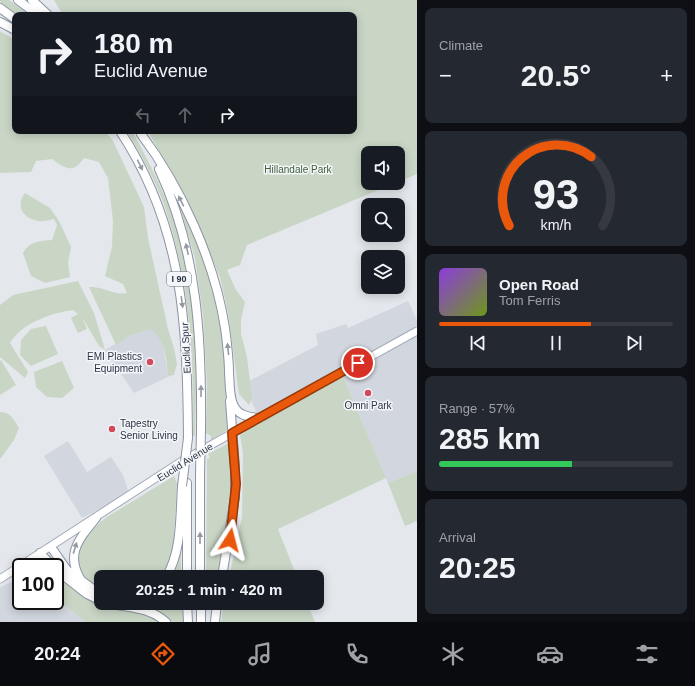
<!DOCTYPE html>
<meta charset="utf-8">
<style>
:root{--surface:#171b24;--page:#242831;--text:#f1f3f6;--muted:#9ea1a6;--line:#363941;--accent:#ea580c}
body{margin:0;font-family:Helvetica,sans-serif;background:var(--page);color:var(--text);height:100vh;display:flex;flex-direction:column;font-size:15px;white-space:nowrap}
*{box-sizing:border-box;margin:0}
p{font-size:13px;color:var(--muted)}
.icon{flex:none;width:22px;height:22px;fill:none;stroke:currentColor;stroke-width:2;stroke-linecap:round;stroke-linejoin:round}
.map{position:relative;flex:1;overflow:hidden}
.sheet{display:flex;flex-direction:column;gap:8px;padding:8px;background:#0d0f14;width:278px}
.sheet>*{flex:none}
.top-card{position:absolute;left:12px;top:12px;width:345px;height:122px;border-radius:8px;box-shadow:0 2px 10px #0003;background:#171b24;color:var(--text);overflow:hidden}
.fabs{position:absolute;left:361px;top:146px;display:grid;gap:8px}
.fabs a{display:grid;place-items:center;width:44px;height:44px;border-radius:8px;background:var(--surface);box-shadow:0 2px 10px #0003;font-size:20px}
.speed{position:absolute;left:12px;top:558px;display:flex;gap:8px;font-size:20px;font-weight:700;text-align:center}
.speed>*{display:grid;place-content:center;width:52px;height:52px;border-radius:50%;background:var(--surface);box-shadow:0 2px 10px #0003;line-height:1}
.speed .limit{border:2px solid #111;border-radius:6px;background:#fff;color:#111}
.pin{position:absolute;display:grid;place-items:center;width:34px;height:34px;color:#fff;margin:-17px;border:2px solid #fff;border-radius:50%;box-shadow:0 1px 4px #0007}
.me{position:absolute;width:44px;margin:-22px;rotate:9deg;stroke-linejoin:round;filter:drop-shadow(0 0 3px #0008)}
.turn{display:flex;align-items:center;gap:14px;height:84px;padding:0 16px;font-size:18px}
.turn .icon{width:52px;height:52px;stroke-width:2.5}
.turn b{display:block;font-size:28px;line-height:34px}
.lanes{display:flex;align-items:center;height:38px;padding:0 16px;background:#0003;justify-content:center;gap:20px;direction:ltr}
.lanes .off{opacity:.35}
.big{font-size:30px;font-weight:700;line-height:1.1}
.sheet .tile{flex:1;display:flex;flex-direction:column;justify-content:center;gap:6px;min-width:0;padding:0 14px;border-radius:8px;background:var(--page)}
.sheet .dial{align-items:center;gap:0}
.dial svg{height:104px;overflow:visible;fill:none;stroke:var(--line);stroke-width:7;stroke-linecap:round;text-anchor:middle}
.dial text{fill:var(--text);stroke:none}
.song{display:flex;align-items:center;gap:12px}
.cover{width:48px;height:48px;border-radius:6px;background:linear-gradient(135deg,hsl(270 70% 55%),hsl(80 70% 35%))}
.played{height:4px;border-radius:2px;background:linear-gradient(90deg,var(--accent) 65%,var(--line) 65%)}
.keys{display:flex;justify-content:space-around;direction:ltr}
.heat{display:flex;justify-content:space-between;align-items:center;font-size:22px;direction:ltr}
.charge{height:6px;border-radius:3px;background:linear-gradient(90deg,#34c759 57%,var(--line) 0)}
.trip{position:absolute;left:94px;top:570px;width:230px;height:40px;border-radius:8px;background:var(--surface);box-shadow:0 2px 10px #0003;font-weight:700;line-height:40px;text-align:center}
.dock{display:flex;height:64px;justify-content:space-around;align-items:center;background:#090b0e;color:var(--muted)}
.dock .icon{width:28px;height:28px}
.dock .active{color:var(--accent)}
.dock b{font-size:18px;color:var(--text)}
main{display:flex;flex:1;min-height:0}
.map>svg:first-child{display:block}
.built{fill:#d2d6de}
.green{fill:#c9d6c5}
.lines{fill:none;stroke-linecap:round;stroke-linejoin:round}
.major-casing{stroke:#a3abb8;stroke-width:9}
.highway-casing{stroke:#8b94a3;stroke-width:10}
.major{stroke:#fff;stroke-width:7}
.highway{stroke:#fff;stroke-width:8}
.highway-bridge-casing{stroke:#8b94a3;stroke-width:10;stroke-linecap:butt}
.highway-bridge{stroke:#fff;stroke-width:8}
.oneway{fill:#959aa2}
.route-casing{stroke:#983908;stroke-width:10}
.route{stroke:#ea580c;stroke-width:7}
.poi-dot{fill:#d1495b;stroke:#f4f6f9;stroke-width:1.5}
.labels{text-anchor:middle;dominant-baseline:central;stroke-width:3;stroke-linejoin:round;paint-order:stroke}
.shield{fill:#f4f6f9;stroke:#676e7b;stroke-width:1}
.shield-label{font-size:9px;font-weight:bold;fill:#2b3445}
.park-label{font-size:10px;fill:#3f6138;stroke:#f4f6f9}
.street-label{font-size:10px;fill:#2b3445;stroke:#f4f6f9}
.poi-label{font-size:10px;fill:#2b3445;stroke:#f4f6f9;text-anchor:end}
</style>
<main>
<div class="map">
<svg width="417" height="622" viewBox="0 0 417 622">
<rect width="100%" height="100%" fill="#e4e7ec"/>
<path class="built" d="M408 301 417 320V471L388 483 341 372 259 417 251 401 249 381 318 345 316 334 346 324 348 328Z
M150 328 159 335 163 345 168 376H170L134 393 105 350 129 336Z
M68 441 87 472 111 457 123 475 129 494 82 518 44 456Z
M21 578V601H55V597L85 622H0V587Z"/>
<path class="green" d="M0 0H9L29 15H18L0 2Z
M54 0H417V174L398 182V153H368V183H395L247 245 240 265 227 270 236 290 245 302 241 320V334L247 357 252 398 249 405 239 394 228 312 220 277 191 210 148 131H354V15H63Z
M0 31 15 40V131H105L113 141 144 207 148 238 168 329 174 348 177 364 174 375 168 376C166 358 166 340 150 329L129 336 116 345 89 287C103 286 114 296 127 293L123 284 105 276 112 247 113 221 108 178 99 162 84 158C73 174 66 169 52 159L36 161 31 172 0 173Z
M127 131H132C150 163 166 196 178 231 199 296 197 369 195 436H193C194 356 190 278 163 202 154 177 140 154 127 131Z
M25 193 50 208 59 221 71 247 68 263 70 277 45 283 31 276 23 253C30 241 40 241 52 240L57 225 54 219C49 220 43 222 38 221 23 218 15 206 25 193Z
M180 207C203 245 218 293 224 337 228 367 227 399 229 429L211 440V436L206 433 207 385 203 314 195 258Z
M78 281 94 313 105 350 99 346 82 317 87 329 78 333 71 318 78 314 73 310C51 313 22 323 10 343L28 372 25 378 0 357V305L13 295Z
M46 326 58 354 31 366 20 355 21 340 31 329Z
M1 360 16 385 0 395V361Z
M62 361 74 388 62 398 47 397 36 387 34 372Z
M341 372 386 478 278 529 297 577H229L242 517 243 453 239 429Z
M0 412C10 411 14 420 19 428L14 440 0 459Z
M229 443 231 446 233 494 220 577H206L207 459 210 458 208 454Z
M417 471V521L405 526 388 483Z
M174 476 177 483 173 554 163 577H101V592L81 576 77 567V552L82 537 107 517Z
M181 542V577H168Z
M55 571 96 603 137 610 162 622H85L55 597Z
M114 603H182L183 622H170L164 617Z
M224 603H307L315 622H221Z"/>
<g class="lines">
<g class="major-casing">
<path id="major" d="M0 579 182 461 417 331"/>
</g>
<g class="highway-casing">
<path id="highway" d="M18 0 38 15
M32 0 48 15
M0 8 15 19
M0 22 15 30
M120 131C184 228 187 326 188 438
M141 134C181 187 215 262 225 328 227 343 229 358 229 373 230 383 229 395 233 404 237 415 248 417 258 418
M159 169C198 252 202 341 201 430
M51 547 67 570 101 595
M40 553 53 567
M55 569 87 594 101 601
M166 577C182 552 180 515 182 486
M187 577V483
M200 577V475
M222 577 235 497V468L230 401
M83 583C64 556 78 540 96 518
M106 603C128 608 148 606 166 622
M187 603 188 622
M201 603V622
M215 622 217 603"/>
</g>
<use href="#major" class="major"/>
<use href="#highway" class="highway"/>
<g class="highway-bridge-casing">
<path id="highway-bridge" d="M200 475 201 430
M182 486 188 438"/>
</g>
<use href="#highway-bridge" class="highway-bridge"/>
</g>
<defs><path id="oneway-solid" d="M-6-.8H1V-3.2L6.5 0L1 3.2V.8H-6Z"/></defs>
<g class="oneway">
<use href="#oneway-solid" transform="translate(140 165) rotate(63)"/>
<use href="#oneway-solid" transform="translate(181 201) rotate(-117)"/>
<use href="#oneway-solid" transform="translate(187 249) rotate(-103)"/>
<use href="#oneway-solid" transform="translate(182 302) rotate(82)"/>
<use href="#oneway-solid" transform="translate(228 349) rotate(-96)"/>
<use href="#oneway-solid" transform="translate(201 391) rotate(-90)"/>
<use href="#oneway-solid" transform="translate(200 538) rotate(-90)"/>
<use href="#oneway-solid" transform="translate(75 548) rotate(-73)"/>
</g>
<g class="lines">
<g class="route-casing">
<path id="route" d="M230 540 236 484 232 433 358 363"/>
</g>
<use href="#route" class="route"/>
</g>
<g class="poi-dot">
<circle cx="150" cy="362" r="4"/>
<circle cx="368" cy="393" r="4"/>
<circle cx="112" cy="429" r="4"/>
</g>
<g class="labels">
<rect class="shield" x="167" y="272" width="24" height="14" rx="3"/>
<g class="shield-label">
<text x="179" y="279">I 90</text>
</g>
<g class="park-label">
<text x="298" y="169">Hillandale Park</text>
</g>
<g class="street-label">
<text transform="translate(186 348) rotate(-93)">Euclid Spur</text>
<text transform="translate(185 462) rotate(-32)">Euclid Avenue</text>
</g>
<g class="poi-label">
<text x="142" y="356">EMI Plastics<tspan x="142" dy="12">Equipment</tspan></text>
<text x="368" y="405" text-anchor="middle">Omni Park</text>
<text x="120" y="423" text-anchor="start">Tapestry<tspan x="120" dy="12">Senior Living</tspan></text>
</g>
</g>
</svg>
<div class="fabs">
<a><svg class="icon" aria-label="sound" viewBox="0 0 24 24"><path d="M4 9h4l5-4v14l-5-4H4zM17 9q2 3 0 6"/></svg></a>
<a><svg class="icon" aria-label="search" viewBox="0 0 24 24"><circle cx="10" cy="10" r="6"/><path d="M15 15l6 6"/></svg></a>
<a><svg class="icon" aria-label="layers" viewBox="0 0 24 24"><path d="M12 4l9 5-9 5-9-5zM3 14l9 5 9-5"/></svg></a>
</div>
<div class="speed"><div class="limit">100</div></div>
<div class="pin" style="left:358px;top:363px;background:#d93025"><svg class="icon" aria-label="arrive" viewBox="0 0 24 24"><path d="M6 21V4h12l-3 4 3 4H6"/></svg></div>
<svg class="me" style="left:230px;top:540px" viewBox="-20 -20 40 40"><path d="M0-17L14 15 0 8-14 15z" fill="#ea580c" stroke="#fff" stroke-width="4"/></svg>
<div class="trip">20:25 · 1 min · 420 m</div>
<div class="top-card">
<div class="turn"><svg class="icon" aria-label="right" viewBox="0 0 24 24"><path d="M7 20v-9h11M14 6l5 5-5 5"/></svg><div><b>180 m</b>Euclid Avenue</div></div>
<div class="lanes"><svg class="icon off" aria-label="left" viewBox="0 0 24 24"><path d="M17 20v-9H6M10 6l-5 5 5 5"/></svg><svg class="icon off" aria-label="ahead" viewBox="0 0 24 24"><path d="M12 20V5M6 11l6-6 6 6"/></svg><svg class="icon" aria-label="right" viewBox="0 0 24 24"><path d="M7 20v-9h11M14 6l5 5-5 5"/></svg></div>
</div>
</div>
<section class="sheet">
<div class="tile"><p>Climate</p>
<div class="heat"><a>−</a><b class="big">20.5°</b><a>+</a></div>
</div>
<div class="tile dial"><svg viewBox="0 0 100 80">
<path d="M14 69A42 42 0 1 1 86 69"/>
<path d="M14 69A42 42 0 0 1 77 16" stroke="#ea580c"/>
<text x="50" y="56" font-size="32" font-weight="700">93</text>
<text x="50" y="72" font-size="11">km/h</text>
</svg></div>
<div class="tile">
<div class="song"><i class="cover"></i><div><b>Open Road</b><p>Tom Ferris</p></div></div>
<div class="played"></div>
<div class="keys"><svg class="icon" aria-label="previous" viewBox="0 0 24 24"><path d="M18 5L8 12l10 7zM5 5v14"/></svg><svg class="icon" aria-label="pause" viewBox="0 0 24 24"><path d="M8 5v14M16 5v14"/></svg><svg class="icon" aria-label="next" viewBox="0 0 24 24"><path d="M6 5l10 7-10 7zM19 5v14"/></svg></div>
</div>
<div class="tile"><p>Range · 57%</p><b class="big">285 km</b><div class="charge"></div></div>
<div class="tile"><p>Arrival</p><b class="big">20:25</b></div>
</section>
</main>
<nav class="dock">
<b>20:24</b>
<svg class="icon active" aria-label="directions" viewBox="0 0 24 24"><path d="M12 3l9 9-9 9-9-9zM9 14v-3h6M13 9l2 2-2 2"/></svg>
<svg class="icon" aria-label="music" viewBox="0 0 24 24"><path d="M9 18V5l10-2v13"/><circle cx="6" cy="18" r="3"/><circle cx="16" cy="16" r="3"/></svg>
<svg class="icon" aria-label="phone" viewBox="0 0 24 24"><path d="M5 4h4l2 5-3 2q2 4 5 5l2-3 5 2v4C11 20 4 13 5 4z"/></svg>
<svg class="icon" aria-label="climate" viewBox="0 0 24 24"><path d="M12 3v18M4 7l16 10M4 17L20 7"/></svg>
<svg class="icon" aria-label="car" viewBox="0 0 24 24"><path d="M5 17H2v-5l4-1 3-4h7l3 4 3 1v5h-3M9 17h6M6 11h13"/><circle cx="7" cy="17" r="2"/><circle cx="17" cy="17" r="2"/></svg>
<svg class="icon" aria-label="filters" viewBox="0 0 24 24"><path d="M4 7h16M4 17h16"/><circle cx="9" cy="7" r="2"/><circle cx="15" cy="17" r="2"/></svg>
</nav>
